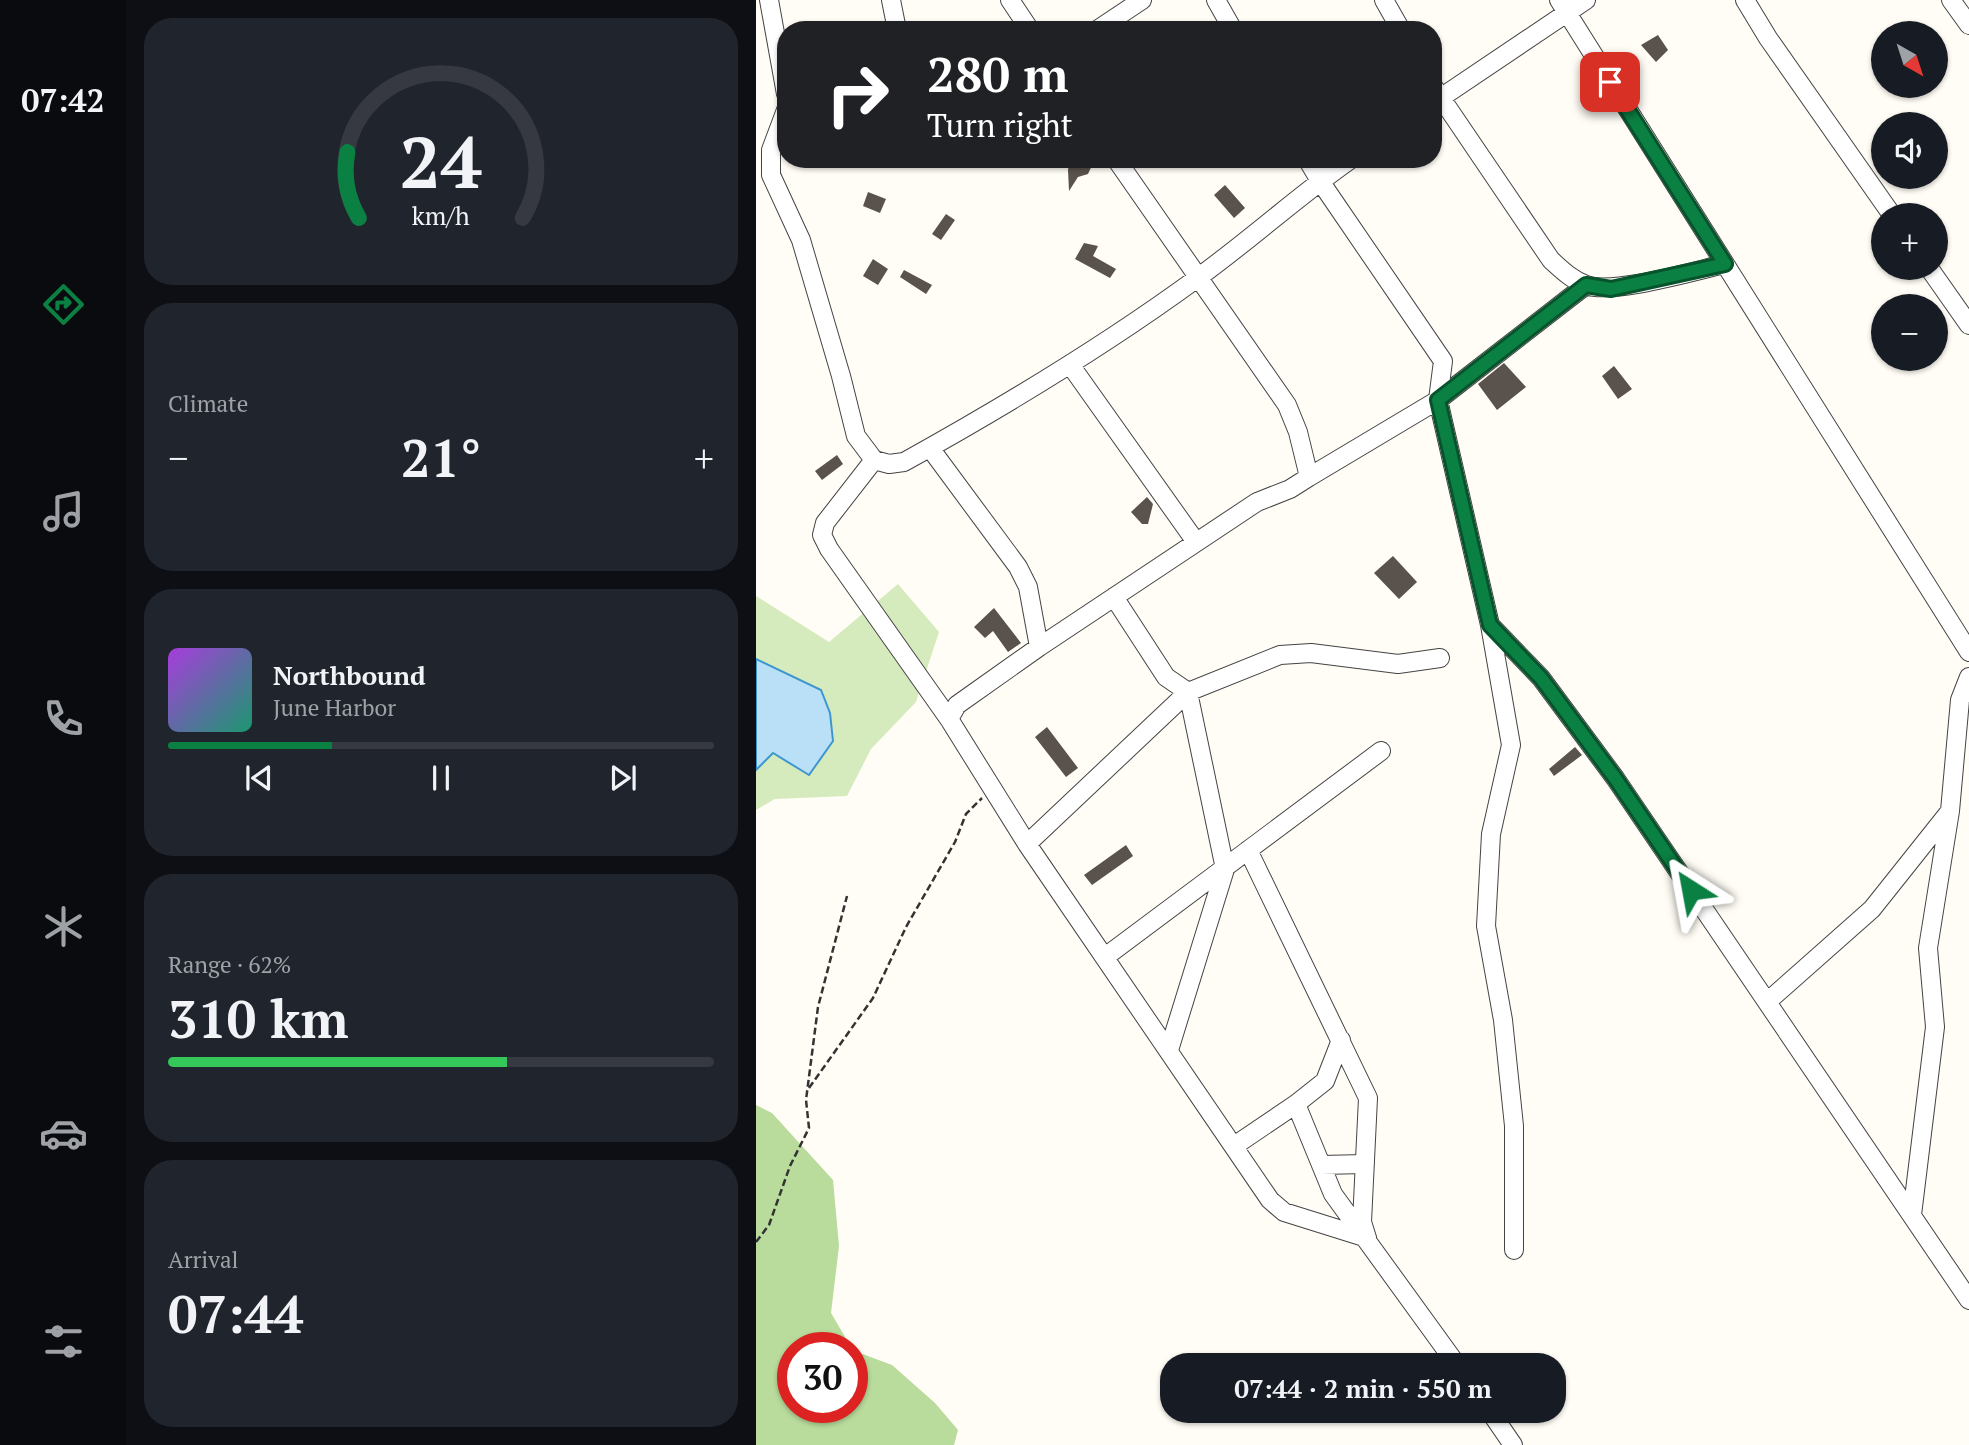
<!DOCTYPE html>
<meta charset="utf-8">
<style>
:root{--surface:#171b24;--page:#20242c;--text:#f1f3f6;--muted:#9ea1a6;--line:#363941;--accent:#0b8043}
body{margin:0;font-family:"PT Serif",serif;background:var(--page);color:var(--text);height:100vh;display:flex;flex-direction:column;font-size:26px;white-space:nowrap}
*{box-sizing:border-box;margin:0}
p{font-size:23px;color:var(--muted)}
.icon{flex:none;width:38px;height:38px;fill:none;stroke:currentColor;stroke-width:2;stroke-linecap:round;stroke-linejoin:round}
.map{position:relative;flex:1;overflow:hidden}
.drawer{display:flex;flex-direction:column;gap:18px;padding:18px;background:#0d0f14;width:630px}
.drawer>*{flex:none}
.banner{position:absolute;left:21px;top:21px;width:665px;height:147px;border-radius:28px;box-shadow:0 2px 5px #0004;background:#202124;color:#fff;overflow:hidden}
.needle{width:46px;rotate:141deg}
.tools{position:absolute;left:1115px;top:21px;display:grid;gap:14px}
.tools a{display:grid;place-items:center;width:77px;height:77px;border-radius:50%;background:var(--surface);box-shadow:0 2px 5px #0004;font-size:35px}
.speed{position:absolute;left:21px;top:1332px;display:flex;gap:14px;font-size:35px;font-weight:700;text-align:center}
.speed>*{display:grid;place-content:center;width:91px;height:91px;border-radius:50%;background:var(--surface);box-shadow:0 2px 5px #0004;line-height:1}
.speed .limit{border:10px solid #d22;background:#fff;color:#111}
.pin{position:absolute;display:grid;place-items:center;width:60px;height:60px;color:#fff;margin:-30px;border-radius:14px;box-shadow:0 4px 10px #0006}
.me{position:absolute;width:77px;margin:-38px;rotate:326deg;stroke-linejoin:round;filter:drop-shadow(0 0 5px #0008)}
.turn{display:flex;align-items:center;gap:24px;height:147px;padding:0 35px;font-size:32px}
.turn .icon{width:91px;height:91px;stroke-width:2.5}
.turn b{display:block;font-size:49px;line-height:60px}
.big{font-size:52px;font-weight:700;line-height:1.1}
.drawer .tile{flex:1;display:flex;flex-direction:column;justify-content:center;gap:10px;min-width:0;padding:0 24px;border-radius:28px;background:var(--page)}
.drawer .dial{align-items:center;gap:0}
.dial svg{height:182px;overflow:visible;fill:none;stroke:var(--line);stroke-width:7;stroke-linecap:round;text-anchor:middle}
.dial text{fill:var(--text);stroke:none}
.song{display:flex;align-items:center;gap:21px}
.cover{width:84px;height:84px;border-radius:10px;background:linear-gradient(135deg,hsl(280 70% 55%),hsl(160 70% 35%))}
.played{height:7px;border-radius:4px;background:linear-gradient(90deg,var(--accent) 30%,var(--line) 30%)}
.keys{display:flex;justify-content:space-around;direction:ltr}
.heat{display:flex;justify-content:space-between;align-items:center;font-size:38px;direction:ltr}
.charge{height:10px;border-radius:5px;background:linear-gradient(90deg,#34c759 62%,var(--line) 0)}
.trip{position:absolute;left:404px;top:1353px;width:406px;height:70px;border-radius:28px;background:var(--surface);box-shadow:0 2px 5px #0004;font-weight:700;line-height:70px;text-align:center}
main{display:flex;flex:1;min-height:0}
.menu{display:flex;flex-direction:column;width:126px;justify-content:space-around;align-items:center;background:#090b0e;color:var(--muted)}
.menu .icon{width:49px;height:49px}
.menu .active{color:var(--accent)}
.menu b{font-size:32px;color:var(--text)}
.map>svg:first-child{display:block}
.green{fill:#d5ebbd}
.forest{fill:#b9dc9c}
.water{fill:#b9e0f7;stroke:#3f96cf;stroke-width:2}
.building{fill:#5a524d}
.lines{fill:none;stroke-linecap:round;stroke-linejoin:round}
.minor-casing{stroke:#444;stroke-width:20}
.path{stroke:#333;stroke-width:2.5;stroke-dasharray:7 3.5;stroke-linecap:butt}
.minor{stroke:#fff;stroke-width:18}
.route-casing{stroke:#07532c;stroke-width:18}
.route{stroke:#0b8043;stroke-width:12}
</style>
<main>
<nav class="menu">
<b>07:42</b>
<svg class="icon active" aria-label="directions" viewBox="0 0 24 24"><path d="M12 3l9 9-9 9-9-9zM9 14v-3h6M13 9l2 2-2 2"/></svg>
<svg class="icon" aria-label="music" viewBox="0 0 24 24"><path d="M9 18V5l10-2v13"/><circle cx="6" cy="18" r="3"/><circle cx="16" cy="16" r="3"/></svg>
<svg class="icon" aria-label="phone" viewBox="0 0 24 24"><path d="M5 4h4l2 5-3 2q2 4 5 5l2-3 5 2v4C11 20 4 13 5 4z"/></svg>
<svg class="icon" aria-label="climate" viewBox="0 0 24 24"><path d="M12 3v18M4 7l16 10M4 17L20 7"/></svg>
<svg class="icon" aria-label="car" viewBox="0 0 24 24"><path d="M5 17H2v-5l4-1 3-4h7l3 4 3 1v5h-3M9 17h6M6 11h13"/><circle cx="7" cy="17" r="2"/><circle cx="17" cy="17" r="2"/></svg>
<svg class="icon" aria-label="filters" viewBox="0 0 24 24"><path d="M4 7h16M4 17h16"/><circle cx="9" cy="7" r="2"/><circle cx="15" cy="17" r="2"/></svg>
</nav>
<section class="drawer">
<div class="tile dial"><svg viewBox="0 0 100 80">
<path d="M14 69A42 42 0 1 1 86 69"/>
<path d="M14 69A42 42 0 0 1 9 40" stroke="#0b8043"/>
<text x="50" y="56" font-size="32" font-weight="700">24</text>
<text x="50" y="72" font-size="11">km/h</text>
</svg></div>
<div class="tile"><p>Climate</p>
<div class="heat"><a>−</a><b class="big">21°</b><a>+</a></div>
</div>
<div class="tile">
<div class="song"><i class="cover"></i><div><b>Northbound</b><p>June Harbor</p></div></div>
<div class="played"></div>
<div class="keys"><svg class="icon" aria-label="previous" viewBox="0 0 24 24"><path d="M18 5L8 12l10 7zM5 5v14"/></svg><svg class="icon" aria-label="pause" viewBox="0 0 24 24"><path d="M8 5v14M16 5v14"/></svg><svg class="icon" aria-label="next" viewBox="0 0 24 24"><path d="M6 5l10 7-10 7zM19 5v14"/></svg></div>
</div>
<div class="tile"><p>Range · 62%</p><b class="big">310 km</b><div class="charge"></div></div>
<div class="tile"><p>Arrival</p><b class="big">07:44</b></div>
</section>
<div class="map">
<svg width="1213" height="1445" viewBox="0 0 1213 1445">
<rect width="100%" height="100%" fill="#fffdf5"/>
<path class="green" d="M142 584 183 632 160 702 115 749 91 796 19 799 0 810V770L17 753 53 774 3 659H0V596L73 642Z"/>
<path class="forest" d="M0 1105 16 1113 77 1180 83 1246 75 1313 95 1347 37 1348V1407H96V1350L136 1365 179 1403 202 1430 198 1445H0Z"/>
<path class="water" d="M0 659 65 690 74 713 77 741 53 775 17 753 0 770Z"/>
<path class="building" d="M902 35 912 50 900 62 885 45Z
M314 159H339L332 174 322 177 313 191 312 170Z
M469 185 489 208 478 218 458 195Z
M112 192 130 199 124 213 107 206Z
M190 214 199 220 185 240 176 234Z
M328 243 342 246 337 256 360 269 354 278 319 259Z
M117 259 132 269 122 285 107 276Z
M148 270 176 285 170 294 144 277Z
M748 363 770 387 741 410 722 384Z
M858 366 876 389 862 399 846 376Z
M81 455 87 464 66 480 59 471Z
M391 497 397 504 392 524H386L375 512Z
M637 556 661 582 643 599 618 573Z
M238 608 265 643 252 652 237 631 229 638 218 627Z
M291 727 322 768 310 777 279 737Z
M819 747 826 755 798 776 793 769Z
M370 845 377 856 336 885 328 875Z"/>
<g class="lines">
<g class="minor-casing">
<path id="minor" d="M13 0 30 94
M135 0 141 30
M254 0 274 30
M460 0 477 30
M628 0 645 30
M803 0 1213 652
M989 0 1012 38 1136 215
M1195 0 1213 25
M341 30 386 0
M677 86 795 260C805 269 816 280 830 285 857 295 938 271 969 264
M677 103 830 0
M30 110 15 150V175L45 240 85 376 100 436 118 460 133 464 148 462C249 406 347 347 440 279 493 241 542 196 595 159
M551 159 564 181 687 361 682 400 734 625 785 678 859 778 1213 1300
M1173 268 1213 325
M315 366 440 542
M174 448 262 567 272 587 283 647
M118 460 69 523 66 535 73 549 193 719 271 844 514 1200 528 1212 611 1238
M553 477 682 400 830 285
M358 597 410 677 432 692 469 869 413 1050
M734 625 755 745 735 834 730 926 747 1020 758 1126V1250
M193 719 201 705 283 647 501 502 534 489 553 477 542 432 531 405 360 159
M271 844 432 692 524 655 555 653 642 664 684 658
M492 850 612 1098 606 1222 611 1238
M349 957 625 751
M1011 1002 1116 909 1194 811 1204 700 1213 677
M540 1104 577 1194 701 1365
M478 1146 540 1104 569 1081 585 1040
M565 1165 609 1164
M1156 1215 1179 1027 1172 948 1194 811
M733 1410 757 1445"/>
</g>
<path class="path" d="M53 1088 117 998 150 927 199 842 210 814 226 798
M0 1242 13 1225 34 1166 53 1128 50 1100 62 1007 91 896"/>
<use href="#minor" class="minor"/>
</g>
<g class="lines">
<g class="route-casing">
<path id="route" d="M854 82 969 264 855 289 830 285 682 400 734 625 785 678 859 778 935 890"/>
</g>
<use href="#route" class="route"/>
</g>
</svg>
<div class="tools">
<a><svg class="needle" viewBox="-14 -14 28 28"><path d="M0-13l5 13h-10z" fill="#e53935"/><path d="M0 13l5-13h-10z" fill="#9ea1a6"/></svg></a>
<a><svg class="icon" aria-label="sound" viewBox="0 0 24 24"><path d="M4 9h4l5-4v14l-5-4H4zM17 9q2 3 0 6"/></svg></a>
<a>+</a>
<a>−</a>
</div>
<div class="speed"><div class="limit">30</div></div>
<div class="pin" style="left:854px;top:82px;background:#d93025"><svg class="icon" aria-label="arrive" viewBox="0 0 24 24"><path d="M6 21V4h12l-3 4 3 4H6"/></svg></div>
<svg class="me" style="left:935px;top:890px" viewBox="-20 -20 40 40"><path d="M0-17L14 15 0 8-14 15z" fill="#0b8043" stroke="#fff" stroke-width="4"/></svg>
<div class="trip">07:44 · 2 min · 550 m</div>
<div class="banner">
<div class="turn"><svg class="icon" aria-label="right" viewBox="0 0 24 24"><path d="M7 20v-9h11M14 6l5 5-5 5"/></svg><div><b>280 m</b>Turn right</div></div>
</div>
</div>
</main>
